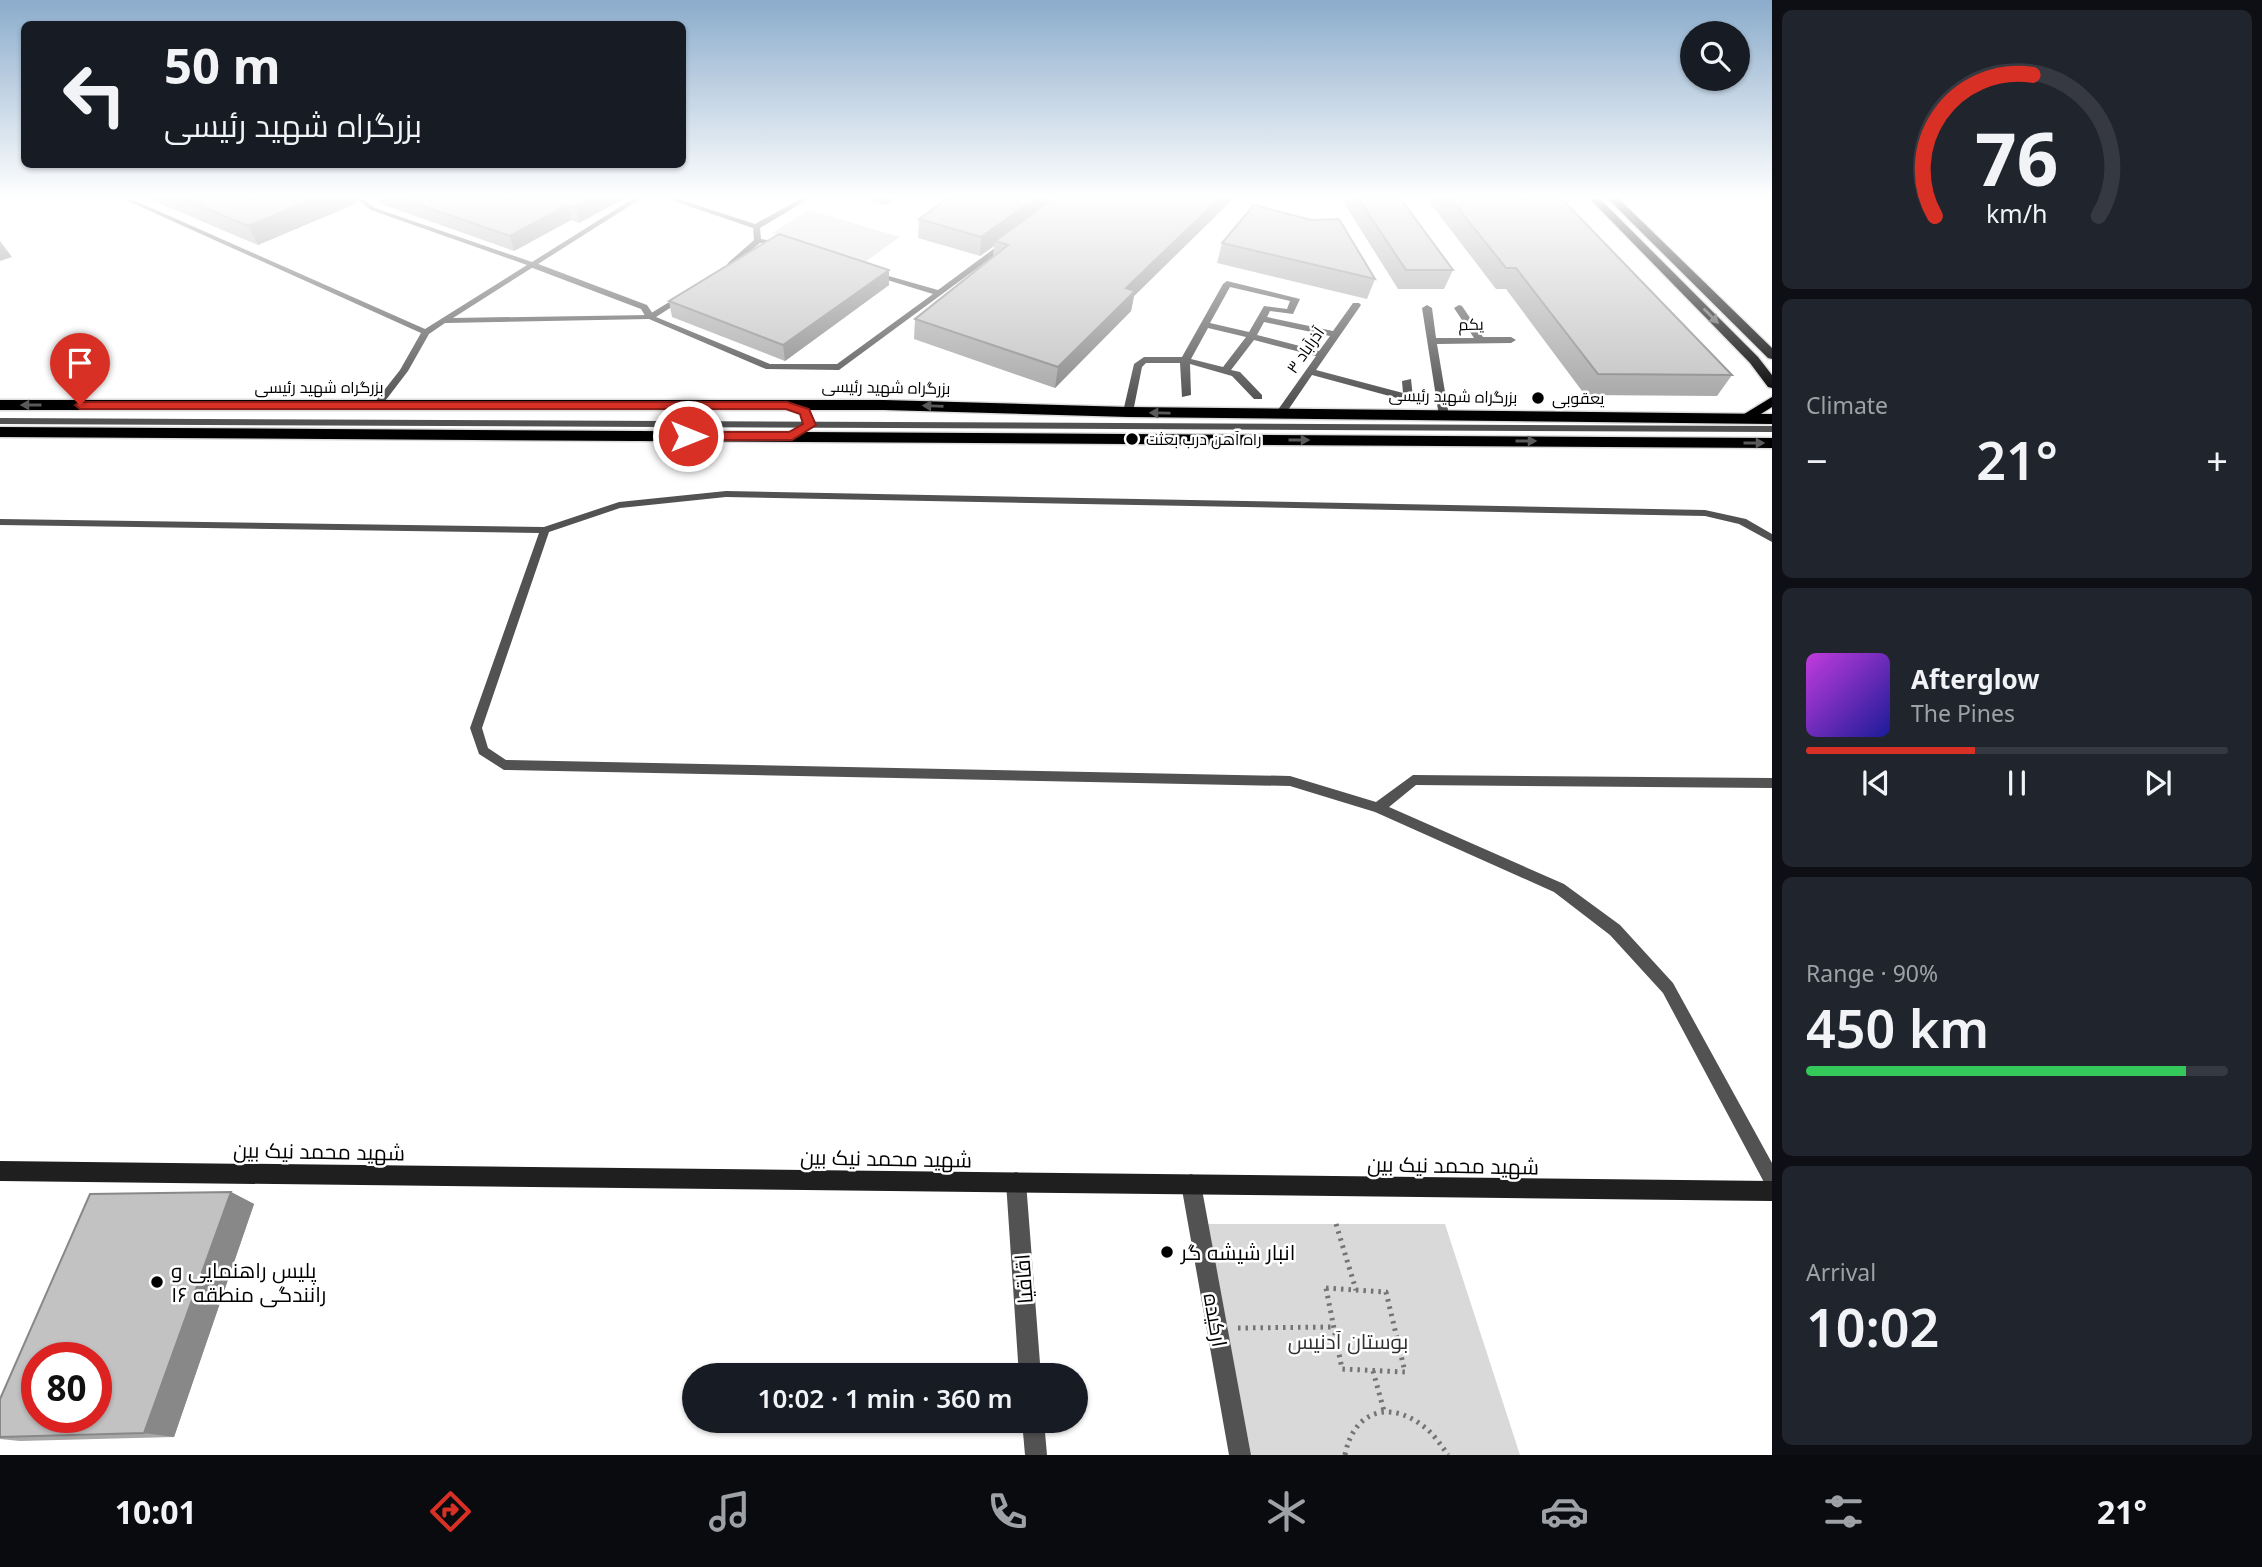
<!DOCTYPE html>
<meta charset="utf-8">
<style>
:root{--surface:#171b24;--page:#20242c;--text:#f1f3f6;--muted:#9ea1a6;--line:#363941;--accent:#d93025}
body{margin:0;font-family:"Noto Sans",Cairo,sans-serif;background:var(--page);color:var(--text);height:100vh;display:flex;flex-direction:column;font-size:26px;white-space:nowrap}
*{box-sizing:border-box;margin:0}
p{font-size:23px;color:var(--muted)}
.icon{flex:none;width:38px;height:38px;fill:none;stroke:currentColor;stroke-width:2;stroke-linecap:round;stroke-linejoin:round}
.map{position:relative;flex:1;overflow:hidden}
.side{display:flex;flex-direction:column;gap:10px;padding:10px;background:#0d0f14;width:490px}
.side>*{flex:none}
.top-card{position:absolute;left:21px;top:21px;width:665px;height:147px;border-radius:10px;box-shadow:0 2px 5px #0004;background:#171b24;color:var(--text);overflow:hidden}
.tools{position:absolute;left:1680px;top:21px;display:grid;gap:14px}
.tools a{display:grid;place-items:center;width:70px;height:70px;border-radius:50%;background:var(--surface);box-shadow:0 2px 5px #0004;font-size:35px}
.speed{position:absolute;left:21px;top:1342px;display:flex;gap:14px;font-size:35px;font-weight:700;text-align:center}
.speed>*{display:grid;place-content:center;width:91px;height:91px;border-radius:50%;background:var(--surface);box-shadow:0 2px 5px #0004;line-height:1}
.speed .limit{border:10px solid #d22;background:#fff;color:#111}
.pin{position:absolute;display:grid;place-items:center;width:60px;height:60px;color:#fff;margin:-72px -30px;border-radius:50% 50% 50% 0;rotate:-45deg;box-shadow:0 0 7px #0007}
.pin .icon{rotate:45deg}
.me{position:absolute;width:77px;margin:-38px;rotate:90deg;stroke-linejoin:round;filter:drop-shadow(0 0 5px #0008)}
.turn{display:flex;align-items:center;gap:24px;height:147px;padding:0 28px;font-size:32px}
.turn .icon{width:91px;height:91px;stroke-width:2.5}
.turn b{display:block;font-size:49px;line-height:60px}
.big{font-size:52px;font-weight:600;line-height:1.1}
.side .card{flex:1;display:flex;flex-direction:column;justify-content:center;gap:10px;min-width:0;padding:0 24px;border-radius:10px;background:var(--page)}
.side .dial{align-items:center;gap:0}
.dial svg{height:182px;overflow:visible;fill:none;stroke:var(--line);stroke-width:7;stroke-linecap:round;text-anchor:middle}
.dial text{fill:var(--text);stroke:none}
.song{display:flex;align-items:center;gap:21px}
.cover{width:84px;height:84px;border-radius:10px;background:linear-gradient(135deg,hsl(290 70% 55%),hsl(240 70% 35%))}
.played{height:7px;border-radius:4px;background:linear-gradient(90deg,var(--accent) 40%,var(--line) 40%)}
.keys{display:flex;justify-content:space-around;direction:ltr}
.heat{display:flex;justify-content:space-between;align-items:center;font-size:38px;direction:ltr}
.charge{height:10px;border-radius:5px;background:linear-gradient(90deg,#34c759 90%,var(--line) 0)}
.trip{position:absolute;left:682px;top:1363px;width:406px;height:70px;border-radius:35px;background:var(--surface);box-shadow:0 2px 5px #0004;font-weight:600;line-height:70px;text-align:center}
.menu{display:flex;height:112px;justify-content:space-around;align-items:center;background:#090b0e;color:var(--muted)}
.menu .icon{width:49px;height:49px}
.menu .on{color:var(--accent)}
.menu b{font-size:32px;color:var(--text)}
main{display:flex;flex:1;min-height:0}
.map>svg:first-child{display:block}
.green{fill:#d9d9d9}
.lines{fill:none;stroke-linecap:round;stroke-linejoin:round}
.primary-casing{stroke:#dbdbdb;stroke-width:3}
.highway-casing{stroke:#dbdbdb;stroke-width:3}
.path{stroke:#747474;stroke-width:5;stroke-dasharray:2.5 5;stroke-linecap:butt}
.lane{fill:#525252;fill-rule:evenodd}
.street{fill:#525252;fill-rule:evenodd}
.secondary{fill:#1f1f1f;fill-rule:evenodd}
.primary{fill:#000;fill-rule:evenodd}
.highway{fill:#000;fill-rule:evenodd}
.wall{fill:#a7a7a7}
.shaded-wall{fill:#888}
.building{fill:#c2c2c2;stroke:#888;stroke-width:2;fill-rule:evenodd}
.oneway{fill:#595959}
.route{fill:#d93025;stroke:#8d1f18;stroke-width:2}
.poi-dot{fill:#000;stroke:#fff;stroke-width:2.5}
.labels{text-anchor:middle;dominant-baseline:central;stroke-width:5;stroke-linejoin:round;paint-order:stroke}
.far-street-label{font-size:16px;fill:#000;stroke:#fff}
.far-poi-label{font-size:16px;fill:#000;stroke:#fff;text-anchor:start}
.near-street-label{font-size:21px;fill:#000;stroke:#fff}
.near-poi-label{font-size:21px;fill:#000;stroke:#fff;text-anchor:start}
.near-park-label{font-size:21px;fill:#303030;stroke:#fff}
</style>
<main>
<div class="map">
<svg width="1772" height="1455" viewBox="0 0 1772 1455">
<rect width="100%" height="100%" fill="#fff"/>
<path class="green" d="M809 210 900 237 865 262 772 233Z
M1208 1224H1445L1520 1455H1251Z"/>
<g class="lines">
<g class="primary-casing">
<path id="primary" d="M1589 198H1599L1758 357 1772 375V388L1768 387 1750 363Z
M1607 198H1618L1772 348V359L1768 358Z
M1772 397V407L1748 422 1743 423 1736 419Z"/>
</g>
<g class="highway-casing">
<path id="highway" d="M0 400H884L1128 407 1772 414V424L1128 417 884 410H0Z
M0 427 1772 438V448L0 437Z"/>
</g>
<path class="path" d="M1336 1224 1356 1290
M1326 1288 1386 1292 1405 1372 1342 1369Z
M1238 1328 1334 1327
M1373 1371 1384 1411
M1345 1455C1353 1412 1388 1399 1423 1426 1433 1433 1441 1445 1448 1455"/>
<path class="lane" d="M121 198H129L425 329 527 265 371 210 355 198H362L375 208 532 262 634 198H642L453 318 648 315 684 293H687V297L656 317 770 364H837L933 294 871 275V271L938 290 1003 242 1010 244 839 370 766 369 649 319 445 323 429 334 408 371 379 409 376 410 371 407 400 370 421 333Z
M665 198H675L755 224 802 198H810L760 228 761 239 783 242V246L760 243 731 267 727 265 728 263 754 240 753 228Z
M0 418 1772 426V432L0 424Z
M726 491 1705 510 1746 519 1772 534V542L1739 524 1705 516 726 497 620 508 549 532 482 728 488 748 506 760 1290 776 1376 802 1413 775 1772 778V788L1416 785 1389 807 1564 884 1620 925 1673 983 1772 1163V1188L1766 1186 1663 993 1610 935 1554 892 1375 812 1290 786 504 770 479 754 470 728 539 533 0 525V519L544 527 619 502Z"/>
<path class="street" d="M533 262 647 305 655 317 647 319 641 309 530 267 529 265Z
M1227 281 1300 299 1293 314 1270 311 1267 317 1333 331 1353 303H1359L1361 305 1316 370 1403 393 1402 381 1411 379 1413 398 1408 401 1312 375 1284 416H1276L1275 414 1316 356 1254 340 1231 370 1240 372 1262 395V399H1254L1232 376 1190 364 1191 395 1182 397 1180 363H1146L1142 367 1133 412 1132 414H1124L1123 412 1134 364 1144 357H1182L1223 284ZM1230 287 1290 301 1287 309 1264 306 1249 332 1210 323ZM1264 322 1330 336 1319 351 1257 335ZM1208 328 1246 337 1223 367 1191 359Z
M1427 305 1432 308 1436 338H1474L1454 308 1459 305 1462 306 1483 337H1511L1516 340 1511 343 1437 344 1449 416 1444 419 1439 416 1422 308Z
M1016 1172 1023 1175 1026 1182 1041 1376H1019L1006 1182 1009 1175Z
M1191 1174 1198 1177 1201 1184 1251 1455H1229L1181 1184 1184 1177Z
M1022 1421H1044L1047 1455H1025Z"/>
<path class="secondary" d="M0 1161 1772 1181V1201L0 1181Z"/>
<use href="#primary" class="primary"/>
<use href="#highway" class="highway"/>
</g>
<path class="wall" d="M147 198H355L357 203 258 245Z
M378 198H625L579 223 571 220 514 251 381 204Z
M860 198H896L885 205Z
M948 198H1048L1047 203 1053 198H1049H1234L1134 296 1131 311 1055 388 914 339 915 319 993 256 994 246 980 256 918 238 919 219Z
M1344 198H1400L1453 270 1444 289H1398L1344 203 1345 200Z
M1433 198H1561L1732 375 1717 396 1585 395 1506 289H1496L1430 203Z
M1311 220 1375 279 1367 299 1217 263 1222 243Z
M889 270V285L785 361 672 317 669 301Z
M231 1192 254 1204 174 1437 20 1441 0 1439V1437Z"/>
<path class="shaded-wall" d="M315 198H355L357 203 258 245 248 226Z
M595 198H625L579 223 576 208Z
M885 198H896L885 205Z
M1036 198H1048L1046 208 995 241 994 246 980 256 981 237Z
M1220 198H1234L1134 296 1131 311 1055 388 1058 367 1126 288Z
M567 205 571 220 514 251 510 236Z
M0 241 12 257 0 261Z
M889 270V285L785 361 783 345Z
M231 1192 254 1204 174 1437 144 1433Z"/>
<path class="building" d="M182 198H315L248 226Z
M400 198H595L576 208 567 205 510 236Z
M948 198H1036L981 237 919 219Z
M1054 198H1220L1126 288 1135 291 1058 367 915 319 1008 245 995 241Z
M1358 198H1400L1453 270H1406Z
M1450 198H1561L1732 375 1598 374 1516 268H1506Z
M1254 205 1311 220 1339 219 1375 279 1222 243Z
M779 234 889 270 783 345 669 301Z
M231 1192 144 1433 0 1437V1399L90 1194ZM37 1358H96V1418H37Z"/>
<defs><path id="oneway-solid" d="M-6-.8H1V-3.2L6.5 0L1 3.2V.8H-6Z" transform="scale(1.75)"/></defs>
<g class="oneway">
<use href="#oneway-solid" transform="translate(1711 316) rotate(45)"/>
<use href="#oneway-solid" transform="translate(31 405) rotate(-180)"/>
<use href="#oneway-solid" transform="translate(933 406) rotate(-178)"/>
<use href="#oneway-solid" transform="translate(1160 413) rotate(-179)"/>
<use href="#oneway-solid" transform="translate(1299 440)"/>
<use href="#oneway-solid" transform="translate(1526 441)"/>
<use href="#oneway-solid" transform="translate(1754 443)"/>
</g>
<linearGradient id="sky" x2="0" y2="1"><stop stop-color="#8baccb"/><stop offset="0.49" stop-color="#fff"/><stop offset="1" stop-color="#fff" stop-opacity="0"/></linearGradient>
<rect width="1772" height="402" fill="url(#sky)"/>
<path class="route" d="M787 402 809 409 816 425 792 440H688L682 436 688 432H789L803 424 800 414 786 409H80L75 405 80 402Z"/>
<g class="poi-dot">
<circle cx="1538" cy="398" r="7"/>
<circle cx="1132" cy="439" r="7"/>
<circle cx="1167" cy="1252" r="7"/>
<circle cx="157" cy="1282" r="7"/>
</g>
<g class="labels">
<g class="far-street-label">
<text transform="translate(1471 324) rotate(-1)">یکم</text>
<text transform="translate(1305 350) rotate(-55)">۳ آذرآباد</text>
<text x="319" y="387">بزرگراه شهید رئیسی</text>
<text transform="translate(886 387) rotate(1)">بزرگراه شهید رئیسی</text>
<text transform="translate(1453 396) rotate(1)">بزرگراه شهید رئیسی</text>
</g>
<g class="far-poi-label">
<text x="1552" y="398">یعقوبی</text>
<text x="1146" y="439">راه آهن درب بعثت</text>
</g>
<g class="near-street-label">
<text transform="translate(319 1151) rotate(1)">شهید محمد نیک بین</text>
<text transform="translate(886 1158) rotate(1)">شهید محمد نیک بین</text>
<text transform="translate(1453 1165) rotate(1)">شهید محمد نیک بین</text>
<text transform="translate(1023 1279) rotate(-94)">اقاقیا</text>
<text transform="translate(1216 1320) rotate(80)">ارکیده</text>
</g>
<g class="near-poi-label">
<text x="1181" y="1252">انبار شیشه گر</text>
<text x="171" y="1270">پلیس راهنمایی و<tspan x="171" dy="24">رانندگی منطقه ۱۶</tspan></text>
</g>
<g class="near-park-label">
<text x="1348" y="1341">بوستان آدنیس</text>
</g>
</g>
</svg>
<div class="tools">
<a><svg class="icon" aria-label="search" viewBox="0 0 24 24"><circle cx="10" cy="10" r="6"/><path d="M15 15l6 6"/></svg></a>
</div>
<div class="speed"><div class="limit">80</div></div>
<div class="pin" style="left:80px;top:405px;background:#d93025"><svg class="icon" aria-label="arrive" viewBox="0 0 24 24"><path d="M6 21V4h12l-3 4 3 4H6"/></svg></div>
<svg class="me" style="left:688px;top:436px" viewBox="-20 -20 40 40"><circle r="17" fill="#d93025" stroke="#fff" stroke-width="3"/><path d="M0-11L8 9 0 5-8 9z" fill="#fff"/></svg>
<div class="trip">10:02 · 1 min · 360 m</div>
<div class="top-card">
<div class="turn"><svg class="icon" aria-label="left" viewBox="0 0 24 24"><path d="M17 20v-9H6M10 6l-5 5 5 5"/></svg><div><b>50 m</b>بزرگراه شهید رئیسی</div></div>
</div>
</div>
<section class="side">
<div class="card dial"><svg viewBox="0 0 100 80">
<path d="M14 69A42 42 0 1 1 86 69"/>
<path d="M14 69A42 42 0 0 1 57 7" stroke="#d93025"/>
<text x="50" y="56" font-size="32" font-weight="700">76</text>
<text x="50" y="72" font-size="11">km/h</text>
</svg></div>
<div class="card"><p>Climate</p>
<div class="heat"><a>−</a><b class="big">21°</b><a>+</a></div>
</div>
<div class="card">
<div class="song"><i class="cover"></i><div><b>Afterglow</b><p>The Pines</p></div></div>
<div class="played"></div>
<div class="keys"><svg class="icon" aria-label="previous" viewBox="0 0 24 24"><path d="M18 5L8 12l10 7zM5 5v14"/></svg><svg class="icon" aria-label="pause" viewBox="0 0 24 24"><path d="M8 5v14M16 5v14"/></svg><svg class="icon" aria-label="next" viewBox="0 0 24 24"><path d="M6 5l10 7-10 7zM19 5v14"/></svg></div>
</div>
<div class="card"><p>Range · 90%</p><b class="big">450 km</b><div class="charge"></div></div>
<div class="card"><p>Arrival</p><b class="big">10:02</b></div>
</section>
</main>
<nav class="menu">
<b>10:01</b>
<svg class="icon on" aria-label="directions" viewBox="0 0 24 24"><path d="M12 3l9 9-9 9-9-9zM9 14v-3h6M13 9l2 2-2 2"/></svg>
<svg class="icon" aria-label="music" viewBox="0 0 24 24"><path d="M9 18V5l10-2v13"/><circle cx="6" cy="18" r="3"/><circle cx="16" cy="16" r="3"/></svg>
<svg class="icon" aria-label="phone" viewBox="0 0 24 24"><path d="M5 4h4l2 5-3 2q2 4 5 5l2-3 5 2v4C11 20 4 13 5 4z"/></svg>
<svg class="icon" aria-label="climate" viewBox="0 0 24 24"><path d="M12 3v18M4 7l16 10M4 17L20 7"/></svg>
<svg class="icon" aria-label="car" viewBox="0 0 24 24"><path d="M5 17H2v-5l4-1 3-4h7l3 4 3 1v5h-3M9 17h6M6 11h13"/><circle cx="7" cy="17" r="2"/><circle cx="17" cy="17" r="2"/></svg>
<svg class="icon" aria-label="filters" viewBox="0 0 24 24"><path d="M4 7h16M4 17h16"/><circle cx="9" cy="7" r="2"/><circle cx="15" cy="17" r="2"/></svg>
<b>21°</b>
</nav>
